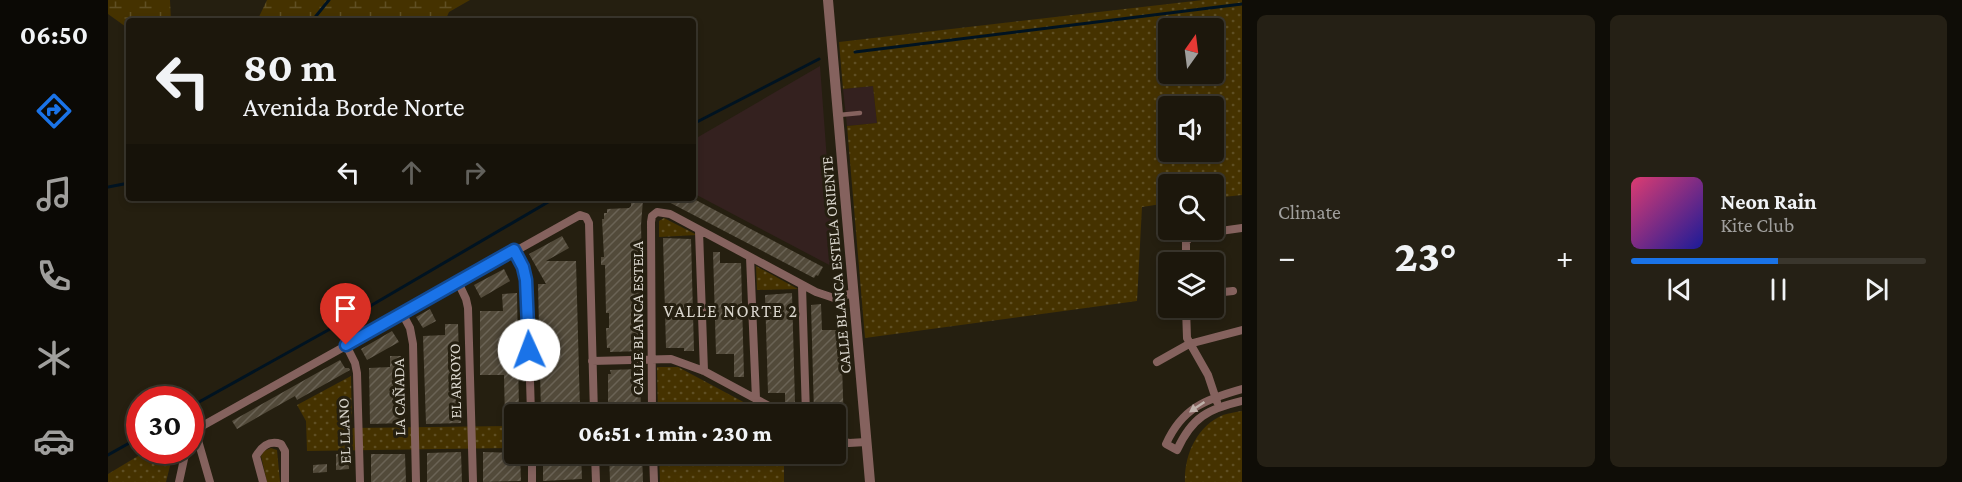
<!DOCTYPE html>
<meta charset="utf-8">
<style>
:root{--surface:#1c170c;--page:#252015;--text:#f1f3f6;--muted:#a09f9d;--line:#3a362d;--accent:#1a73e8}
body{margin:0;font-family:"Crimson Pro",serif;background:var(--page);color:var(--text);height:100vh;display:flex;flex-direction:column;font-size:22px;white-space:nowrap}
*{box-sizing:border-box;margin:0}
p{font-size:20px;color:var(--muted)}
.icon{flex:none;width:33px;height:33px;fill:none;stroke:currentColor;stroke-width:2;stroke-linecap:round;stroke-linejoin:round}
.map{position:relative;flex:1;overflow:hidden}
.side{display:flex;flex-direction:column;gap:15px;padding:15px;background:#0f0d07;width:720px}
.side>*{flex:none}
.hud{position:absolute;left:18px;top:18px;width:570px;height:183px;border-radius:6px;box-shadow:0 3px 9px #0003,0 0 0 2px var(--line);background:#1c170c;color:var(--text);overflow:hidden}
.needle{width:39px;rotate:14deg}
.controls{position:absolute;left:1050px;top:18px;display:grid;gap:12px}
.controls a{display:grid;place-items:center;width:66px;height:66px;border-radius:6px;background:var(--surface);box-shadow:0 3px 9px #0003,0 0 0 2px var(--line);font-size:30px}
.speed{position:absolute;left:18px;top:386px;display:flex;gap:12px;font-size:30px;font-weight:700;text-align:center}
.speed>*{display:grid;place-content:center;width:78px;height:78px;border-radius:50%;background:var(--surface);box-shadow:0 3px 9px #0003,0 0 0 2px var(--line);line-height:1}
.speed .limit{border:9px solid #d22;background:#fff;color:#111}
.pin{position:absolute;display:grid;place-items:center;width:51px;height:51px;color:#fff;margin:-62px -26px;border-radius:50% 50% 50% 0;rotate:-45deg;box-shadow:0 0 6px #0007}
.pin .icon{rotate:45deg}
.me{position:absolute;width:66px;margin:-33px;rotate:358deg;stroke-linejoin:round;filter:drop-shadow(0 0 4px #0008)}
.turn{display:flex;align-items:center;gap:21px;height:126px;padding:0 18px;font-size:27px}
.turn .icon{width:78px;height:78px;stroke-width:2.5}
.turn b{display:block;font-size:42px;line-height:51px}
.lanes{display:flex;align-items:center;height:57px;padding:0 18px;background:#0003;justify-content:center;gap:30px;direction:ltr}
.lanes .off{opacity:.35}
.big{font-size:45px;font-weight:800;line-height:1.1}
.side .widget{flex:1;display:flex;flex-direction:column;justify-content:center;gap:9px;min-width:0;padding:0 21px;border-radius:9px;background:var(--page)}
.song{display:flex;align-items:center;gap:18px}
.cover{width:72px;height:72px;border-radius:9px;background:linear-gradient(135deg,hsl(340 70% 55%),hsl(240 70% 35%))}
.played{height:6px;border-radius:3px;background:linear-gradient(90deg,var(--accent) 50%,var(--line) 50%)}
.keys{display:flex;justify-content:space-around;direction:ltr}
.heat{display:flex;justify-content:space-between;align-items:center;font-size:33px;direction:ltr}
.side .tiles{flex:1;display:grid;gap:15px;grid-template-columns:repeat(2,1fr)}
.trip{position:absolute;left:396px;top:404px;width:342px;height:60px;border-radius:6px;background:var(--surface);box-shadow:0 3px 9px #0003,0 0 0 2px var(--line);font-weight:800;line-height:60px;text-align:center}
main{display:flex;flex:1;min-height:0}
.menu{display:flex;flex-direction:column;width:108px;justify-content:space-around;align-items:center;background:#0b0905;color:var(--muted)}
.menu .icon{width:42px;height:42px}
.menu .selected{color:var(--accent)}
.menu b{font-size:27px;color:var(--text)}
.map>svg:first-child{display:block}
.industrial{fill:#34211f}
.grass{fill:url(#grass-dots);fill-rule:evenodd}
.wetland{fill:url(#wetland-marsh)}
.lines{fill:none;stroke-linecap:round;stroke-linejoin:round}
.stream{stroke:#001321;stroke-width:3}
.building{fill:url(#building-hatch)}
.service{stroke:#85625e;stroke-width:4.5}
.minor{stroke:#85625e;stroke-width:8}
.tertiary{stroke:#85625e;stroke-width:10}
.oneway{fill:#c0b2ab}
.route-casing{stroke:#114b97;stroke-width:15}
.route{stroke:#1a73e8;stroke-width:10}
.labels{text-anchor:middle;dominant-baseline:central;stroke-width:6;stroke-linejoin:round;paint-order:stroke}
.street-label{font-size:16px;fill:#d9d5cc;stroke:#251f10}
.neighbourhood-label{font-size:18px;letter-spacing:1.5px;fill:#d9d5cc;stroke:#251f10}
</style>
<main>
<nav class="menu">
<b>06:50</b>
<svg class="icon selected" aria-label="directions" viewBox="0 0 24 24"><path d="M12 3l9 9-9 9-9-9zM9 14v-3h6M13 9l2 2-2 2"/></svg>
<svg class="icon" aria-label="music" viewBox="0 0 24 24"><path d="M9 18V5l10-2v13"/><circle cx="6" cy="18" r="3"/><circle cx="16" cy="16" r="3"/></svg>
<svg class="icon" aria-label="phone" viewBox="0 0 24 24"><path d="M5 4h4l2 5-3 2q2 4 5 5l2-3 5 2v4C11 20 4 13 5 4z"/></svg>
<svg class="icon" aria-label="climate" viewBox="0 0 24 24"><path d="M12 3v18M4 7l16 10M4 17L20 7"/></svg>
<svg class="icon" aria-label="car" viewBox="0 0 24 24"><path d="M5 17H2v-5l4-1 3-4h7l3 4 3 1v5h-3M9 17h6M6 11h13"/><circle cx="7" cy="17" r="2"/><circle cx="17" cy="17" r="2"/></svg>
</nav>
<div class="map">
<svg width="1134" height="482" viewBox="0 0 1134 482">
<defs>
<pattern id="grass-dots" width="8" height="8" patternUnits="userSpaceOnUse" patternTransform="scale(1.5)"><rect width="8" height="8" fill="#453200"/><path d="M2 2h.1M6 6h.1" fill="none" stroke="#5f4f24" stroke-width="1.8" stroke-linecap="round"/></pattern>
<pattern id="wetland-marsh" width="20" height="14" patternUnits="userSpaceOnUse" patternTransform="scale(1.5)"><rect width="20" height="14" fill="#453200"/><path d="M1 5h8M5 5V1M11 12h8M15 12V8" fill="none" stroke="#5f4f24"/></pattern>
<pattern id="building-hatch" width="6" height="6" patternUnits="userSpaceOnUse" patternTransform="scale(1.5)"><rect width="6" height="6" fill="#524a3a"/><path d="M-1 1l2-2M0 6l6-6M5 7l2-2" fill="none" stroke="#6a6355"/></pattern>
</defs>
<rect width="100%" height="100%" fill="#251f10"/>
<path class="industrial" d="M712 66 727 268 585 193V140Z
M765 86 769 123 739 126 735 89Z"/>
<path class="grass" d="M1095 0H1134V195L1106 198V184H1060V203L1034 207 1029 301 757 338 739 126 769 123 765 86 735 89 731 42ZM1060 28H1106V74H1060ZM1060 106H1106V152H1060Z
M556 218 589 235 551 237V221Z
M648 266 690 289 649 290Z
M549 367H570L658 414H550Z
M243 376 244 428 406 426V448L199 451 198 421 189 405Z
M1134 411V482H1077C1076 455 1089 426 1115 415 1121 413 1128 412 1134 411Z
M163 448 169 450 172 482H159L153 456 156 451Z
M40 450H66L58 482H0V474Z
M551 453H676V482H552Z"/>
<path class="wetland" d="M0 0H62L63 21H21V29L0 14Z
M159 0H362L341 12 337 21H149Z"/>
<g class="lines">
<path class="stream" d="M204 21 221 0
M747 52 1134 4
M585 124 711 59
M0 187 21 183
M82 407 240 319 447 198
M0 455 32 437"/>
</g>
<path class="building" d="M523 198H534L535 200 533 225 536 347H533L534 351 502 352V348H499L498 328H501V313H498L497 265H493V257H496L494 219H496V213H499V209L521 208 523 206Z
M553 198H584L715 267 710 276 708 275 706 278Z
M454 236 461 248 438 261H468L472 410 433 413 430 284H438L421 254Z
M555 238 583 239 586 351H576V348H558Z
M605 252H612V263H633L636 377H626V354H608Z
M396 269 402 281 373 298 366 285Z
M409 293 411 412 410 414H406V421H397L396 375H372V311H395L394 294Z
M684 293 687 403 677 404V393H660L657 295Z
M713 304 714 330H731L734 365 736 427H728V414H706L703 305Z
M322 309 328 321 315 328 308 317Z
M337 324H350L353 423 318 424 315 336 337 335Z
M284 331 291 342 259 360 253 349Z
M282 356H295L296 395H298L299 402H296V423L262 424 261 368 282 367Z
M232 360 237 368H241L242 370 189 400 187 396 129 429 124 421Z
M532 369 533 414H500V374H503L502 370Z
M353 452 354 482H319V453Z
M375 452 412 453 413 481 375 482Z
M435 453H473L474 479 435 481Z
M501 453H534L535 482H502Z
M228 454H241V469L228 470Z
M263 454H297L298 482H263Z
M219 464V472L205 473V465Z"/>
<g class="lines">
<path class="service" d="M731 115 752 113"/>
<path class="minor" d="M591 231 596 371
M406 250 415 267 419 280 423 414
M642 257 648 399
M1078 262V242L1084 235 1134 228
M350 282 358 299 360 308 365 482
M694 286 698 414
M1106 293 1125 291
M1078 308 1079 338 1100 375 1109 402
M294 313 302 328 305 344 308 482
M238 345 247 363 249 373 252 482
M484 361 563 359 596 371 676 414
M1049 362 1081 344 1134 330
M1134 389C1098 399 1074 408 1058 444L1069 450C1084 417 1100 409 1134 401
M544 414 543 222 544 216 549 212 562 214 708 292 726 298 746 293
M87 430 102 482
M82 436 87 430 472 215 478 217 481 223 486 414
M728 440 741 443 758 442
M424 453V482
M487 453 488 482
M545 453 546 482
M71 482 78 450
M155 482 148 456C154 446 161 440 173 444L177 451V482"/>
<path class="tertiary" d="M720 0 762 482"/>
</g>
<defs><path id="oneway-solid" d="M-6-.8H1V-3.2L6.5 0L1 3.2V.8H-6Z" transform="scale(1.5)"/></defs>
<use class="oneway" href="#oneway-solid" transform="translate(1089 407) rotate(146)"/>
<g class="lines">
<g class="route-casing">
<path id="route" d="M238 345 406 250 415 267 418 280 421 350"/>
</g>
<use href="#route" class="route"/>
</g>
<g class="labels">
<g class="street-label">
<text transform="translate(728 265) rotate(-95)">CALLE BLANCA ESTELA ORIENTE</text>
<text transform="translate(529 318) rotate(-90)">CALLE BLANCA ESTELA</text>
<text transform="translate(347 381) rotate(-91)">EL ARROYO</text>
<text transform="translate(291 397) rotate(-91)">LA CAÑADA</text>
<text transform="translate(236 431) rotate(-92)">EL LLANO</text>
</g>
<g class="neighbourhood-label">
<text x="623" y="311">VALLE NORTE 2</text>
</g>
</g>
</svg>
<div class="controls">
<a><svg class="needle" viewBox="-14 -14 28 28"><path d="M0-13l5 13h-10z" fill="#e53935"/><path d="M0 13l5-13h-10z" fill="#a09f9d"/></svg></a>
<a><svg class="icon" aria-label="sound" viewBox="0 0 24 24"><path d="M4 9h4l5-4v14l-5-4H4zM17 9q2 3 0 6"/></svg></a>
<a><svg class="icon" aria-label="search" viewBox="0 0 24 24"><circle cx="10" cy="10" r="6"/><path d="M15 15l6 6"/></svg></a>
<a><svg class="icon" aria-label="layers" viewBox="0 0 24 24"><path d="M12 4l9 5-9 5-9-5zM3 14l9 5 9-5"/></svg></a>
</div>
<div class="speed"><div class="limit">30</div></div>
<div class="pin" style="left:238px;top:345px;background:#d93025"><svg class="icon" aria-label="arrive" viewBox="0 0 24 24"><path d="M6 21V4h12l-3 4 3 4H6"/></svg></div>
<svg class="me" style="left:421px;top:350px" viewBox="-20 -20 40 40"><circle r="19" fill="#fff"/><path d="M0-13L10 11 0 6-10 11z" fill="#1a73e8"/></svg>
<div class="trip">06:51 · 1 min · 230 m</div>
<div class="hud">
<div class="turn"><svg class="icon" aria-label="left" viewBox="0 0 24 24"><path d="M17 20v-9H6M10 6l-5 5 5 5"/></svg><div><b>80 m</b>Avenida Borde Norte</div></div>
<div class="lanes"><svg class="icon" aria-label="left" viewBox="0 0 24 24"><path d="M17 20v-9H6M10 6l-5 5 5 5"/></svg><svg class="icon off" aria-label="ahead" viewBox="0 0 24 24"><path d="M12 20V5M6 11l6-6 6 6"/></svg><svg class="icon off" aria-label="right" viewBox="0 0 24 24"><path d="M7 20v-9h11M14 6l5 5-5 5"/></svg></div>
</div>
</div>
<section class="side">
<div class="tiles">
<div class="widget"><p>Climate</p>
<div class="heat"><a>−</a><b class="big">23°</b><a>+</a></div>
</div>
<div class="widget">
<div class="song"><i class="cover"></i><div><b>Neon Rain</b><p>Kite Club</p></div></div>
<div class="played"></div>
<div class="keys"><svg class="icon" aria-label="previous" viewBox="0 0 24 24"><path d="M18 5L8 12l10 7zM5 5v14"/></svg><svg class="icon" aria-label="pause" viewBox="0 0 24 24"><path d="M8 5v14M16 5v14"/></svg><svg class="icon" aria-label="next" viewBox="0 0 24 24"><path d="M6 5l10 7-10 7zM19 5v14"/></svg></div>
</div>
</div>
</section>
</main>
